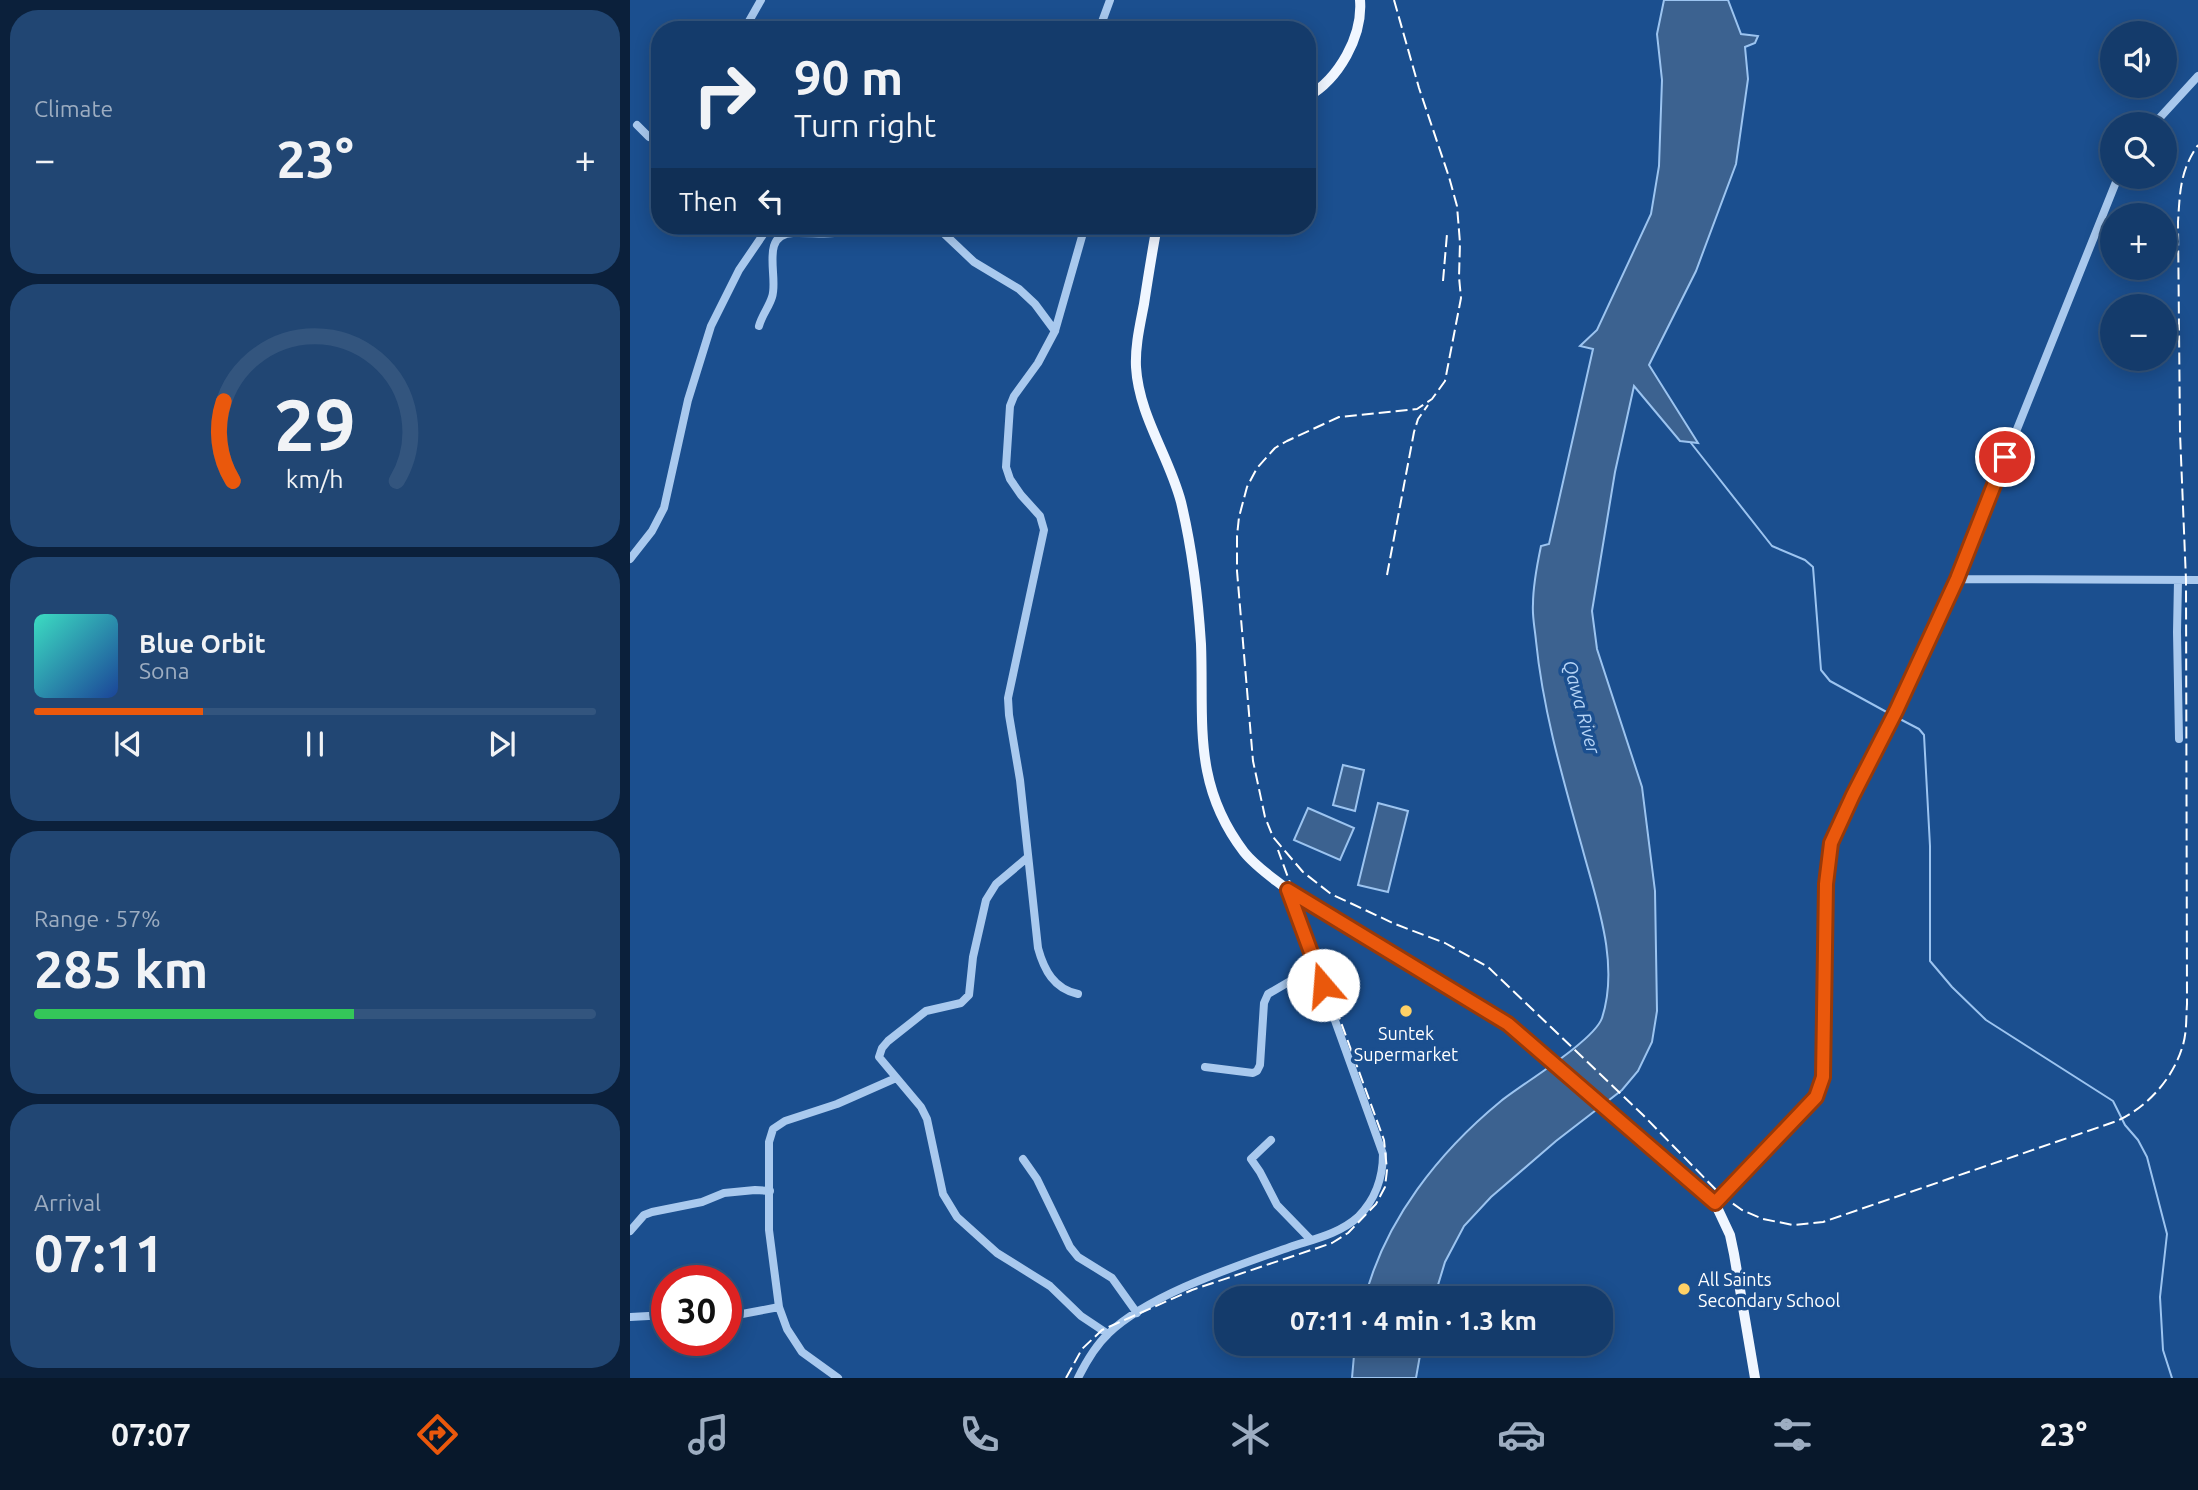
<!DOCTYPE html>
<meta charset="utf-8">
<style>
:root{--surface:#143b6b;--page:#214673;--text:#f1f3f6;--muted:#9dadc1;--line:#33557e;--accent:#ea580c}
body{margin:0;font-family:Ubuntu,sans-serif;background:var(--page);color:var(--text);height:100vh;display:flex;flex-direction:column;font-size:26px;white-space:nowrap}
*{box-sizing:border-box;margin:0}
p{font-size:23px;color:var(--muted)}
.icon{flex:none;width:38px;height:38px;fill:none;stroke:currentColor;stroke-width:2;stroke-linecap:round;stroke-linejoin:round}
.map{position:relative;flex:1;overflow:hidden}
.sheet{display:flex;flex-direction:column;gap:10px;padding:10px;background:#0b203b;width:630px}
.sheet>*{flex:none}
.banner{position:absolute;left:21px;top:21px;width:665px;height:214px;border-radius:28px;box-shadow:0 4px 18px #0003,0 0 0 2px var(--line);background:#143b6b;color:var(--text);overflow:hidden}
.tools{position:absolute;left:1470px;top:21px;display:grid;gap:14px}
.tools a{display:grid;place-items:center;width:77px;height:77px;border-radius:50%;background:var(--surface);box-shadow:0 4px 18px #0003,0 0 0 2px var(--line);font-size:35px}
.speed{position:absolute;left:21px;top:1265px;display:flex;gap:14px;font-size:35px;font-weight:700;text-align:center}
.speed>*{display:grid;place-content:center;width:91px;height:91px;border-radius:50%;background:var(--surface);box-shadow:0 4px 18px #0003,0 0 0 2px var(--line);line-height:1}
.speed .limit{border:10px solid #d22;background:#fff;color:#111}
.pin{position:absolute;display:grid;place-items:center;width:60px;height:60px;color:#fff;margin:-30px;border:4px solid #fff;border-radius:50%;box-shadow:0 2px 7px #0007}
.me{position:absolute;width:77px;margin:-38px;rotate:342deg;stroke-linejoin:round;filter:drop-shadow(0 0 5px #0008)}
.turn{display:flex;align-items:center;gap:24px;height:147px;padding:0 28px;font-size:32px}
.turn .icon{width:91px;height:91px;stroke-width:2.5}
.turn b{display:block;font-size:49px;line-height:60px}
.then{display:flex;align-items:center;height:66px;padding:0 28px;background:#0003;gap:14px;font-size:26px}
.big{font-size:52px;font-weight:700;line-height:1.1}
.sheet .widget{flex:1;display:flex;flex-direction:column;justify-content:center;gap:10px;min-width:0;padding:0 24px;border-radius:28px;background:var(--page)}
.sheet .dial{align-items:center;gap:0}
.dial svg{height:182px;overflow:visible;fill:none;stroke:var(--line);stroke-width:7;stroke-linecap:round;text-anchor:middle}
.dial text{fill:var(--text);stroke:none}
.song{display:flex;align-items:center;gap:21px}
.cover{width:84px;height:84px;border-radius:10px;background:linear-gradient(135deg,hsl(170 70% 55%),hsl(220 70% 35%))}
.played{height:7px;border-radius:4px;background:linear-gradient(90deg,var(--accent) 30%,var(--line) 30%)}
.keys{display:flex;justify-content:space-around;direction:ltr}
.heat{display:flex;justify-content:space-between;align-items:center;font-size:38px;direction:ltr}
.charge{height:10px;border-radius:5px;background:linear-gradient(90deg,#34c759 57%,var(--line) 0)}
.trip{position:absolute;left:584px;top:1286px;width:399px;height:70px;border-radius:28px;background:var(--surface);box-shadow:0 4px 18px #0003,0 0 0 2px var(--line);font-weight:700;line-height:70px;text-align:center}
.tabs{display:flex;height:112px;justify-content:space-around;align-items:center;background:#08182b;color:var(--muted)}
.tabs .icon{width:49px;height:49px}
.tabs .on{color:var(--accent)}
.tabs b{font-size:32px;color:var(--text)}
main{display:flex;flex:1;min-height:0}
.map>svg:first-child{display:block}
.water{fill:#3c6290;stroke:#9cc4f0;stroke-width:2}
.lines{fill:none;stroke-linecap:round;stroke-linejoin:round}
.stream{stroke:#9cc4f0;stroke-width:2}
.minor{stroke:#a9c9ee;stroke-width:8}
.major{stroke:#f0f6ff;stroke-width:10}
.rail{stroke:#fff;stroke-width:2;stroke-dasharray:12 5;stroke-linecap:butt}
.route-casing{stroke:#983908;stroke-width:18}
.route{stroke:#ea580c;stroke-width:12}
.poi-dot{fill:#ffd166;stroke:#1b4f8f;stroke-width:2.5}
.labels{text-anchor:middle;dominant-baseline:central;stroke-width:7;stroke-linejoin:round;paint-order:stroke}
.poi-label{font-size:18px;fill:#fff;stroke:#1b4f8f}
.water-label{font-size:19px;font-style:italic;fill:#b5d3f5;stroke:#1b4f8f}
</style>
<main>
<section class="sheet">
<div class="widget"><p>Climate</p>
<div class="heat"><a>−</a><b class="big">23°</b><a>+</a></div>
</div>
<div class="widget dial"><svg viewBox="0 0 100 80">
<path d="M14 69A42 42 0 1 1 86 69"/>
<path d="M14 69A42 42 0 0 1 10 34" stroke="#ea580c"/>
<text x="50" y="56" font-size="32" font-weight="700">29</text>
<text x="50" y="72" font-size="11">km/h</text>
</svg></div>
<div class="widget">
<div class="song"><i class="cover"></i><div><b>Blue Orbit</b><p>Sona</p></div></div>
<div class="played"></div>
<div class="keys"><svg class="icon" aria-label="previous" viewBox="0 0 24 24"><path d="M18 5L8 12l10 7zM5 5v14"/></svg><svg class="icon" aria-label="pause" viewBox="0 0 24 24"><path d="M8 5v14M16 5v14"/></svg><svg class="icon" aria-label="next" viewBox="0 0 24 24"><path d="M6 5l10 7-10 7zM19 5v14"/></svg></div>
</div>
<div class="widget"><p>Range · 57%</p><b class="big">285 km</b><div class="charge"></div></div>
<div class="widget"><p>Arrival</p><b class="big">07:11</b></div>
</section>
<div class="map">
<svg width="1568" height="1378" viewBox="0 0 1568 1378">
<rect width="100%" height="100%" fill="#1b4f8f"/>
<path class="water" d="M1034 0H1098L1111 34 1128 36 1125 43 1115 47 1118 79 1106 164 1066 271 1019 365 1068 443 1050 441 1004 386 985 472 962 611 967 649 1012 787 1025 891 1027 1011 1022 1042 1008 1071 992 1090 926 1141 861 1197 834 1226 815 1262 804 1298H735C755 1220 809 1152 871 1101 892 1084 964 1041 972 1018 990 963 966 900 952 847 933 779 913 711 906 641 905 629 902 616 903 604 903 585 907 565 911 546L919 544 963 349 950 346 967 330 1021 214 1029 166 1032 80 1027 34Z
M713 765 734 770 725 811 703 805Z
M748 803 778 811 758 892 728 885Z
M678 808 724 828 710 860 664 840Z
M725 1344H792L786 1378H722Z"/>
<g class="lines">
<path class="stream" d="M1061 443 1142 546 1175 560 1183 567 1191 670 1200 681 1262 715
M1266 717 1289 729 1294 735 1300 846V961L1322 987 1356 1020 1483 1101 1495 1125 1508 1140 1517 1157 1537 1234 1530 1297 1533 1350 1542 1378"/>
<path class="minor" d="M114 30 131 0
M469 30 480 0
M1524 124 1568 76
M7 125 19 137 30 141
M306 226 344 262 389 289 405 304 425 331
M129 326C132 315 139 307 142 297 149 278 129 234 163 233 188 232 204 238 227 226
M0 559 22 531 34 508 58 400 81 326 109 270 139 226
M1327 579 1568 580
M1548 580 1547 632 1549 739
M398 857 366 884 356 900 343 957 339 995 331 1003 296 1011 258 1041 252 1048 249 1057 291 1107 297 1119 313 1194 327 1217 367 1253 420 1286 451 1316 478 1334
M448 994C424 989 414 970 408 948L390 780 379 715 378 698 414 530 410 516 391 495 380 479 376 467 380 406 384 396 408 363 425 331 455 226
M575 1067 623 1073 627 1071 630 1065 634 1003 638 994 686 966
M641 1140 621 1159 630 1172 647 1205 681 1240
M393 1159 407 1179 440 1247 448 1257 482 1278 507 1313
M1085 1203 1186 1097 1193 1077 1196 884 1201 843 1223 795 1266 711 1327 579 1488 177
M0 1231 14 1215 22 1212 72 1202 94 1193 125 1190 140 1191
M0 1317 37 1315
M96 1317 149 1307
M208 1378 172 1352 157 1329 149 1307 139 1230V1142L143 1129 155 1121 207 1104 266 1078
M448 1378C456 1362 465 1346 478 1334 519 1294 607 1266 660 1247 684 1239 709 1234 728 1217 745 1200 753 1177 753 1154L658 890"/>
<path class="major" d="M677 97C709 79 733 36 730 0
M527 226C522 252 518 278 514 304 510 325 505 346 506 367 509 416 539 456 551 502 562 548 568 597 571 644 574 722 562 784 614 852 626 867 643 878 658 890L879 1024 1085 1203 1100 1235 1104 1254 1125 1378"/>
<path class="rail" d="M764 0 789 88 819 177 827 206 830 243 829 277 831 298 815 381 802 399 787 409 709 417 657 441 645 448 627 468 617 487 609 517 607 536V571L623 761 635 817 643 837 673 872 701 894 765 924 815 943 858 967 1013 1115 1092 1196 1112 1210 1133 1219 1163 1225 1193 1222 1487 1121C1517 1107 1542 1080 1552 1048 1557 1034 1556 1018 1557 1004L1556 580 1550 433 1548 222C1550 191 1550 171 1568 145
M813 281 817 234
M757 575 784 432 788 419 798 405
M436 1378 452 1349 472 1330 562 1290 702 1243 718 1233 746 1204 755 1187 757 1170 754 1140 648 850"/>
</g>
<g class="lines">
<g class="route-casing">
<path id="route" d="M693 985 658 890 878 1024 1085 1203 1186 1097 1193 1077 1196 884 1201 843 1223 795 1266 711 1327 579 1375 457"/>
</g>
<use href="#route" class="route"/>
</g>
<g class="poi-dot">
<circle cx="776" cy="1011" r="7"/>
<circle cx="1054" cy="1289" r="7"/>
</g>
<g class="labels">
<g class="poi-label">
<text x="776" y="1033">Suntek<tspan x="776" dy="21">Supermarket</tspan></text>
<text x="1068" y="1279" text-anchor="start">All Saints<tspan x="1068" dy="21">Secondary School</tspan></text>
</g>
<g class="water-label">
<text transform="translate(952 707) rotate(75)">Qawa River</text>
</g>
</g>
</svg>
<div class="tools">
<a><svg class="icon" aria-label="sound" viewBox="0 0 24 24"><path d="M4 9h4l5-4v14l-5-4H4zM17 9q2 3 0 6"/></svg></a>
<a><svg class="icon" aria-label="search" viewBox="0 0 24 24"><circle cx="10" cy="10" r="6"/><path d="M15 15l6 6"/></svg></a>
<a>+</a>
<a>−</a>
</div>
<div class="speed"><div class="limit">30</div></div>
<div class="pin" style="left:1375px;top:457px;background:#d93025"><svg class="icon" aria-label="arrive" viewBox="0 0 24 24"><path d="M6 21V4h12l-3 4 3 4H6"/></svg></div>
<svg class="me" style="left:693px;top:985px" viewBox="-20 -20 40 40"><circle r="19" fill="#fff"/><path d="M0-13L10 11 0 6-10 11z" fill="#ea580c"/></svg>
<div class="trip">07:11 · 4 min · 1.3 km</div>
<div class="banner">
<div class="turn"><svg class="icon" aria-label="right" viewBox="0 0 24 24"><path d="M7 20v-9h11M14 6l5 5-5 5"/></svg><div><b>90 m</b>Turn right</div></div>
<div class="then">Then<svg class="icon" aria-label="left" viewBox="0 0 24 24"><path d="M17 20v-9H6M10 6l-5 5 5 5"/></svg></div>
</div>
</div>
</main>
<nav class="tabs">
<b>07:07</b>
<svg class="icon on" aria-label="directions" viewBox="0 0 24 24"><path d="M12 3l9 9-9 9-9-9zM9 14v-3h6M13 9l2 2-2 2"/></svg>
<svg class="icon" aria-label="music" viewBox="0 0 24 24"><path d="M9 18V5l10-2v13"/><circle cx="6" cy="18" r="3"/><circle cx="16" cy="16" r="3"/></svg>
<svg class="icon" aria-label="phone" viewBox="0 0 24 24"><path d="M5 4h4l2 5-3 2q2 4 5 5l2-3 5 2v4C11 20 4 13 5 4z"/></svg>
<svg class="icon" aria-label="climate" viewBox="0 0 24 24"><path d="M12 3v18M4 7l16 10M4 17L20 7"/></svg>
<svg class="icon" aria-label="car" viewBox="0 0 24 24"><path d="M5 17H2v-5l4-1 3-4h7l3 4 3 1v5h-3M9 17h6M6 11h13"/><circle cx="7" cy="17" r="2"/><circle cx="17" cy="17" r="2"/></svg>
<svg class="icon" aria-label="filters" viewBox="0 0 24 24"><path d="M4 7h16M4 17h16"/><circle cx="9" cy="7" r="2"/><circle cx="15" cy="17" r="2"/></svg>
<b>23°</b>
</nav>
